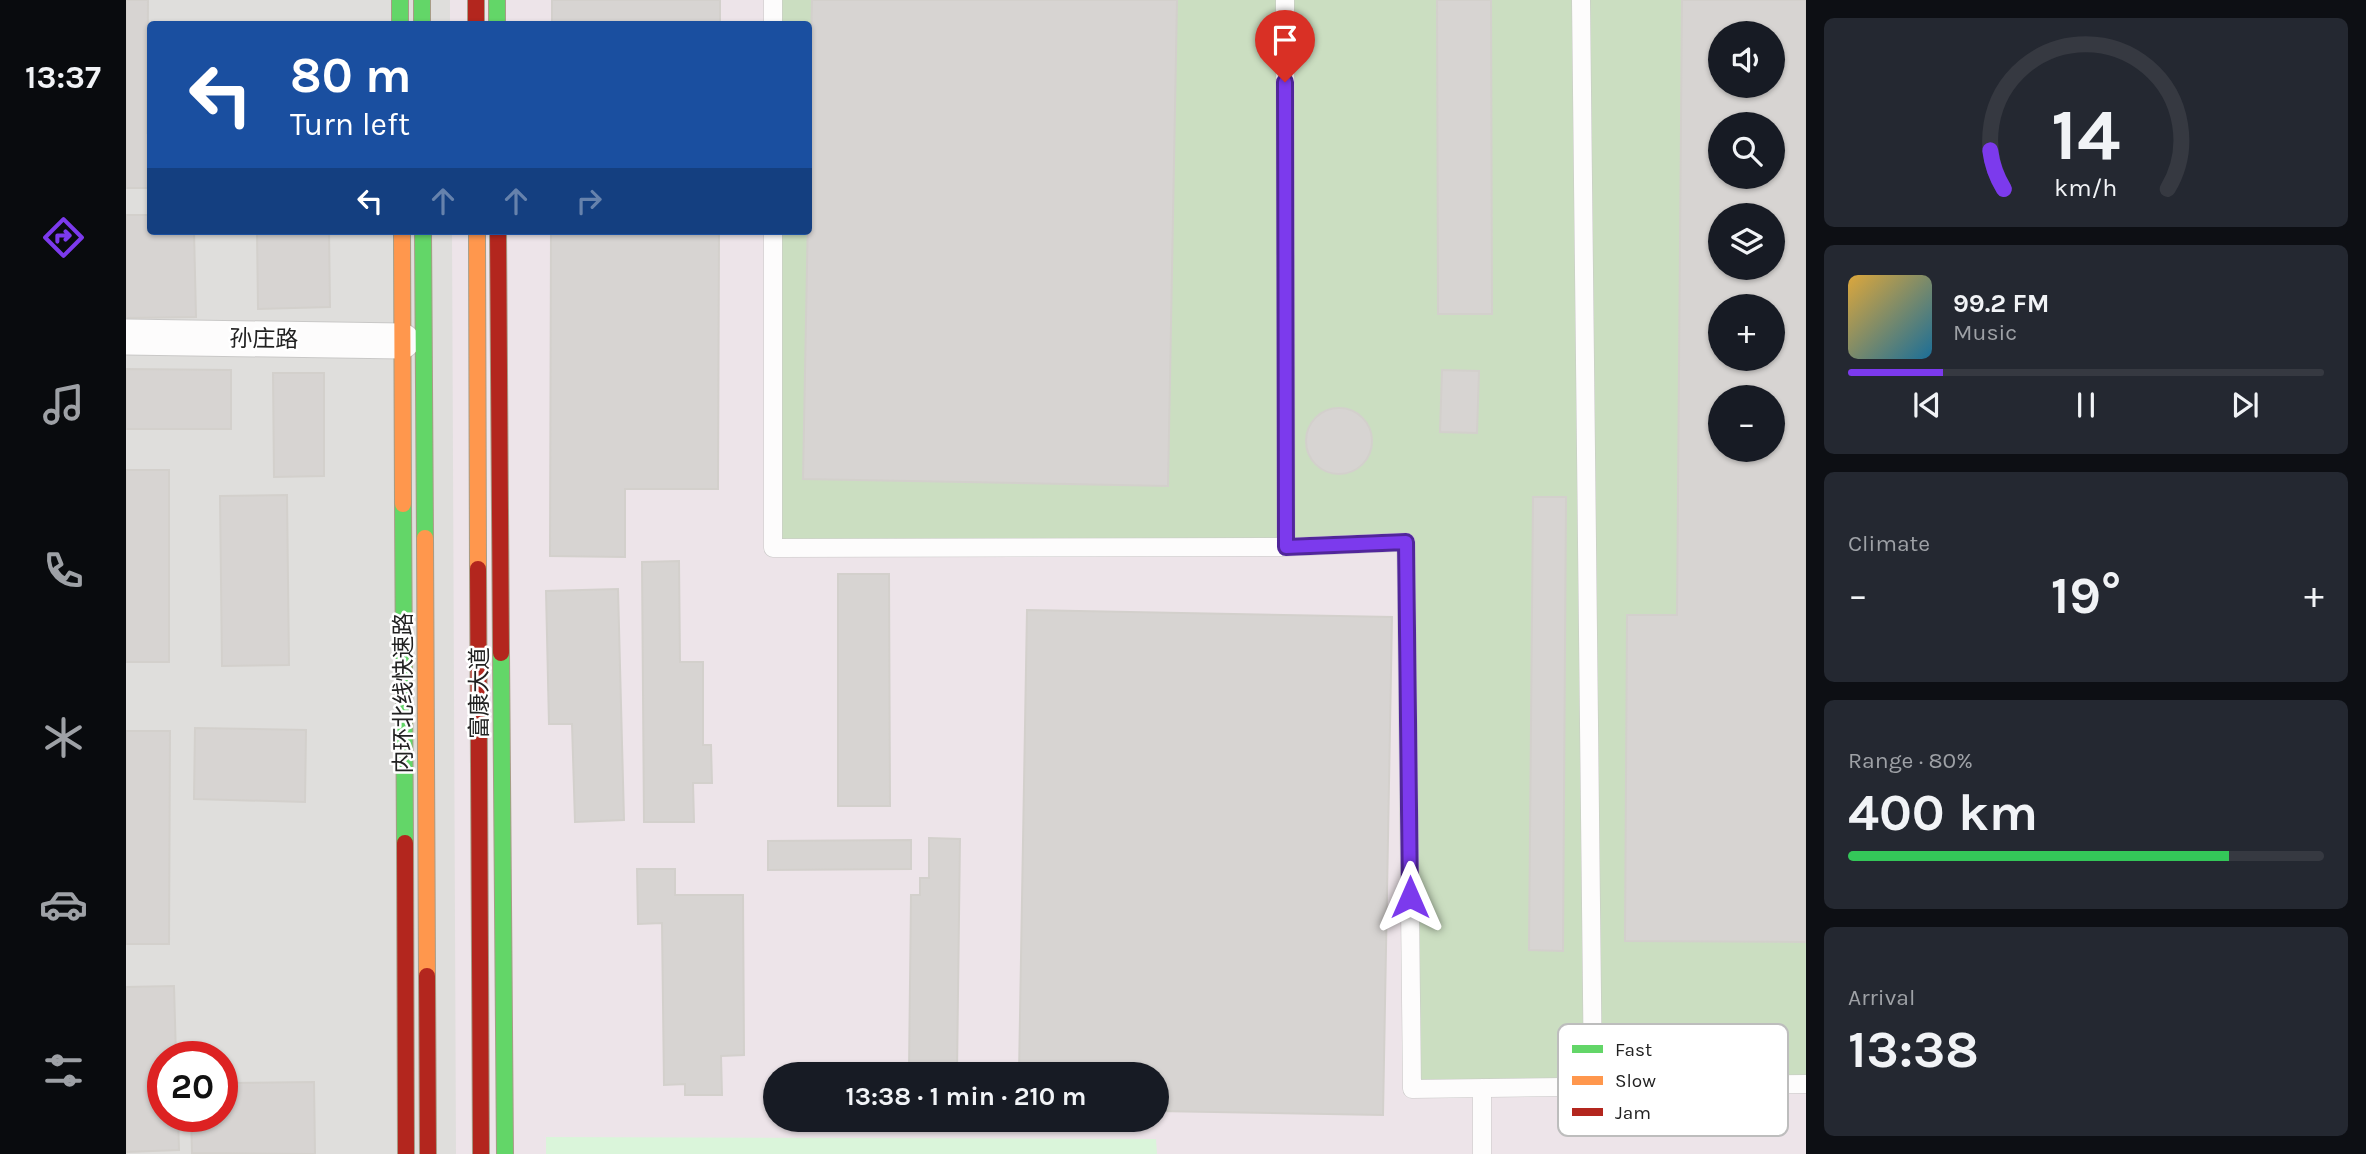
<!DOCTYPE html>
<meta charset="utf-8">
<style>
:root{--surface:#171b24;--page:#242831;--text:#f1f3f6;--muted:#9ea1a6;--line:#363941;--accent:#7c3aed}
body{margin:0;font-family:Karla,"Noto Sans SC",sans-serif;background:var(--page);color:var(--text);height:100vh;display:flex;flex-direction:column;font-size:26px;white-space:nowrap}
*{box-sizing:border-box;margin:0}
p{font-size:23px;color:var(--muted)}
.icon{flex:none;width:38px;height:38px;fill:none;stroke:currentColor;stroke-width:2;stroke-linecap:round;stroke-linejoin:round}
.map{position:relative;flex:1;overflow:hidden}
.side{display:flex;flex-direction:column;gap:18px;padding:18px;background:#0d0f14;width:560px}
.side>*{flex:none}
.guide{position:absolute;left:21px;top:21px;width:665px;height:214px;border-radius:7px;box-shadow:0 2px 5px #0004;background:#1a4fa0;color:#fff;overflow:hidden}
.buttons{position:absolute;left:1582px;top:21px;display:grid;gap:14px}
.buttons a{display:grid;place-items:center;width:77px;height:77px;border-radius:50%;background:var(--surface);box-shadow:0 2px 5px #0004;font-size:35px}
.speed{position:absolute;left:21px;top:1041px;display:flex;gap:14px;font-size:35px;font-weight:700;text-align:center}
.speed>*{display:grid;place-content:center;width:91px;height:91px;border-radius:50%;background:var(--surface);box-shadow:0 2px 5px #0004;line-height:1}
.speed .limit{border:10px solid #d22;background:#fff;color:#111}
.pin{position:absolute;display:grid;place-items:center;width:60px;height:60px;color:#fff;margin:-72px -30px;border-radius:50% 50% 50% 0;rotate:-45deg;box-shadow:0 0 7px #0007}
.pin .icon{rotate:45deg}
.me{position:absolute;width:77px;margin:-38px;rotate:0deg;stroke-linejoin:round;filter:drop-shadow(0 0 5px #0008)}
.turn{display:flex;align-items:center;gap:24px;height:147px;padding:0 28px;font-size:32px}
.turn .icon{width:91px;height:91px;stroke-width:2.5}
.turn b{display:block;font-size:49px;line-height:60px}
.lanes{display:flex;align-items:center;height:66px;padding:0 28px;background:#0003;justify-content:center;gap:35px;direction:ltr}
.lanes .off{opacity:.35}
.big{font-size:52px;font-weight:700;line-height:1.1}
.side .tile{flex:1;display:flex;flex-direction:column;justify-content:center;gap:10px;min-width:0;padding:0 24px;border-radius:10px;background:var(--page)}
.side .dial{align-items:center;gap:0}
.dial svg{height:182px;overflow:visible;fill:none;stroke:var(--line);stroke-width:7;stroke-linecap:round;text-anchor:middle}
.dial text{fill:var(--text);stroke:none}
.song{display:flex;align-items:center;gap:21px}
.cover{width:84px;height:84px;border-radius:10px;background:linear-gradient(135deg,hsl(40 70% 55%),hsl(200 70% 35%))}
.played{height:7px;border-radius:4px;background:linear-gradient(90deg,var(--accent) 20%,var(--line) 20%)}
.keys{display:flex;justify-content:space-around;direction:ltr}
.heat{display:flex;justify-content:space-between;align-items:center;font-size:38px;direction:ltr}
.charge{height:10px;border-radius:5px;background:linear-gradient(90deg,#34c759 80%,var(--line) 0)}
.trip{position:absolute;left:637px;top:1062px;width:406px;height:70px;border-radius:35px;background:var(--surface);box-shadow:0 2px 5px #0004;font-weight:700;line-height:70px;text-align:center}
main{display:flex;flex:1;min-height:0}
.menu{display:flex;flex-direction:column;width:126px;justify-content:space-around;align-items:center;background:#090b0e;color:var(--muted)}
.menu .icon{width:49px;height:49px}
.menu .on{color:var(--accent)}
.menu b{font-size:32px;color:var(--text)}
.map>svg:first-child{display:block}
.residential{fill:#dfdedc;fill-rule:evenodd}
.industrial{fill:#ede4e9;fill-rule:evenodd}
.forest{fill:#cbdec1;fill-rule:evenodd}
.park{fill:#daf5da}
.building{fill:#d7d4d2;stroke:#d3d0cc;stroke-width:2;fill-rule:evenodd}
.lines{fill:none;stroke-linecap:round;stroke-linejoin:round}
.lane-casing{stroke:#c9c8c7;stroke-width:19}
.street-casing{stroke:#c9c8c7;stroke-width:37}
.fast-casing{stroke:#a79c86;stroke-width:18}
.slow-casing{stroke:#a79c86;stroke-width:18}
.jam-casing{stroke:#a79c86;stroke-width:18}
.lane{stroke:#fdfcfc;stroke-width:18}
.street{stroke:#fdfcfc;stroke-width:35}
.fast{stroke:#63d668;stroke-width:16}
.slow{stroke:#ff974d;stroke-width:16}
.jam{stroke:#b3261e;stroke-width:16}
.route-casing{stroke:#51269a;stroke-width:18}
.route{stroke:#7c3aed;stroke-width:12}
.labels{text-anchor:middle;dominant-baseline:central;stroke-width:5;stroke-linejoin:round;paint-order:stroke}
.street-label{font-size:23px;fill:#222;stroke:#fff}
.key{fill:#fff;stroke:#bdbdbd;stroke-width:2}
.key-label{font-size:19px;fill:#222}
</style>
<main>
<nav class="menu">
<b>13:37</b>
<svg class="icon on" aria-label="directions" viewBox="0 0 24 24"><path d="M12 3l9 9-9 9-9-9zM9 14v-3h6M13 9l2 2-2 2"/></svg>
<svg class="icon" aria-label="music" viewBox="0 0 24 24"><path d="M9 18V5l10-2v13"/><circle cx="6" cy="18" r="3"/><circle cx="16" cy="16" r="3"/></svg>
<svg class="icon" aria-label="phone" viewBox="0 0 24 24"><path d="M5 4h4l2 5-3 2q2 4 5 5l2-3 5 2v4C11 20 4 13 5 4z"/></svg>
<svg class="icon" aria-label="climate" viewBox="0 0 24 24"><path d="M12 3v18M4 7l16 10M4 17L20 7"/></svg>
<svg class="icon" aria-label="car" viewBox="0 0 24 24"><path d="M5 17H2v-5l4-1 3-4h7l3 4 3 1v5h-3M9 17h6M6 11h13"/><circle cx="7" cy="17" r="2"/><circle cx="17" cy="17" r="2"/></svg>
<svg class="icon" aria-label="filters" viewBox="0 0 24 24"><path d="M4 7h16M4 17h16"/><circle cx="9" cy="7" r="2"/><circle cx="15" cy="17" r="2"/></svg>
</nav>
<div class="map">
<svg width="1680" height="1154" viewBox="0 0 1680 1154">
<rect width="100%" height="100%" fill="#f0eeeb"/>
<path class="residential" d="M0 0H405L406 24H24V231H409L420 1154H0ZM37 1057H96V1116H37Z"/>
<path class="industrial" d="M324 0H1680V1154H330L326 231H682V24H324ZM1594 33H1647V86H1594ZM1594 124H1647V177H1594ZM1594 215H1647V268H1594ZM1594 306H1647V359H1594ZM1594 397H1647V450H1594ZM649 1074H1031V1120H649Z"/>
<path class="forest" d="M647 0H1680V1084L1286 1089 1280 542 647 548V231H682V24H647ZM1594 33H1647V86H1594ZM1594 124H1647V177H1594ZM1594 215H1647V268H1594ZM1594 306H1647V359H1594ZM1594 397H1647V450H1594Z"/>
<path class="park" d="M420 1137 1030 1139 1031 1154H420Z"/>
<path class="building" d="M0 0H22L21 133H24V188H0Z
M426 0H594V24H426Z
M686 0H1051L1042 486 677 479Z
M1311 0H1365L1366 314H1312Z
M1556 0H1680V942L1499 941 1501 615H1551ZM1594 33H1647V86H1594ZM1594 124H1647V177H1594ZM1594 215H1647V268H1594ZM1594 306H1647V359H1594ZM1594 397H1647V450H1594Z
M0 215H24V231H68L70 317 0 318Z
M131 231H203L204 307 132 309Z
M425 231H593L592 489H499V557L424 556Z
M0 369 105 370V429H0Z
M1316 370 1353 371 1351 433 1314 432Z
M147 373H198V476L148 477Z
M1180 441a33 33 0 1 1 66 0a33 33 0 1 1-66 0Z
M0 470H43V662H0Z
M161 495 163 665 96 666 94 496Z
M1407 497H1440L1437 951 1403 950Z
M553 561 554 662H577V745H585L586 783H567L568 822H518L516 562Z
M712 574H763L764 806H712Z
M492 589 498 820 449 822 446 724H423L420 591Z
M901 610 1266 617 1257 1115 1031 1111V1074H893Z
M69 728 180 730 179 802 68 799Z
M0 731H44L43 944H0Z
M803 838 834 839 831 1072 783 1071 785 895H794V878H803Z
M785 840V869L642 870V841Z
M511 869H549V895H617L618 1055 595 1056 596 1095H559V1084L538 1085 536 923 512 924Z
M48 986 50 1057H37V1116H52L53 1150 0 1152V987Z
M188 1082 189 1154 66 1153 65 1116H96V1083Z"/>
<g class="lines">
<g class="lane-casing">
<path id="lane" d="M647 0V24
M1159 0 1160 547 1280 542 1286 1089 1680 1084
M1455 0 1467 1086
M647 231V548L1160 547
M1356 1088V1154"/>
</g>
<g class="street-casing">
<path id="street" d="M0 337 276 341"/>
</g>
<g class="fast-casing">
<path id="fast" d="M274 0V24
M296 0V24
M371 0V24
M297 231 299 538
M277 504 279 843
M375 653 379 1154"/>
</g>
<g class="slow-casing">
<path id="slow" d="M276 231 277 504
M351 231 352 569
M299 538 301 976"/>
</g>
<g class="jam-casing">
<path id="jam" d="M350 0V24
M372 231 375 653
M352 569 355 1154
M279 843 280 1154
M301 976 302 1154"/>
</g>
<use href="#lane" class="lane"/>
<use href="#street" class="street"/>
<use href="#fast" class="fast"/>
<use href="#slow" class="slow"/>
<use href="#jam" class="jam"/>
</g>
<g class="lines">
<g class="route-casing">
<path id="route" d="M1159 82 1160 547 1280 542 1284 897"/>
</g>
<use href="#route" class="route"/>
</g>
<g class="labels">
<g class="street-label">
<text transform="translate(138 339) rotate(1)">孙庄路</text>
<text transform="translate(277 693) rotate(-90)">内环北线快速路</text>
<text transform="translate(353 693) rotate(-90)">富康大道</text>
</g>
</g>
<rect x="1432" y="1024" width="230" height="112" rx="10" class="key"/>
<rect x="1446" y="1045" width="31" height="8" fill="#63d668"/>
<rect x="1446" y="1076" width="31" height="9" fill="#ff974d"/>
<rect x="1446" y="1108" width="31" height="8" fill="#b3261e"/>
<g class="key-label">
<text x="1489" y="1056">Fast</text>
<text x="1489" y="1087">Slow</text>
<text x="1489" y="1119">Jam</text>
</g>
</svg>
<div class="buttons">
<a><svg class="icon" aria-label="sound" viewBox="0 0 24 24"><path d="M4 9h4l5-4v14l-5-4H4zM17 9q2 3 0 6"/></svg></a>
<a><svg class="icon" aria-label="search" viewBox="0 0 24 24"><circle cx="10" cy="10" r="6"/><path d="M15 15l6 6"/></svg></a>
<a><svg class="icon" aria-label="layers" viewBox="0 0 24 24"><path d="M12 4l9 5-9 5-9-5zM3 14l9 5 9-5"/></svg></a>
<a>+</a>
<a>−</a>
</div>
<div class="speed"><div class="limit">20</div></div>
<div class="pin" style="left:1159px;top:82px;background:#d93025"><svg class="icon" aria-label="arrive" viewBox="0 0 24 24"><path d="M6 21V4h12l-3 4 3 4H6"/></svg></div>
<svg class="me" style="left:1284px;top:897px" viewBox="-20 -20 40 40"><path d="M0-17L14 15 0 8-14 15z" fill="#7c3aed" stroke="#fff" stroke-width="4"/></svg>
<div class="trip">13:38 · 1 min · 210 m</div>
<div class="guide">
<div class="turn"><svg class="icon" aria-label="left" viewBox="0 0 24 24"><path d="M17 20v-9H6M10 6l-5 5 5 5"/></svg><div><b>80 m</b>Turn left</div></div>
<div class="lanes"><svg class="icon" aria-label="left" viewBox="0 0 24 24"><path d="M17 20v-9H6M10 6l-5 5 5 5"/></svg><svg class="icon off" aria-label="ahead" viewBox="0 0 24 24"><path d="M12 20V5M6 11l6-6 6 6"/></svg><svg class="icon off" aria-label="ahead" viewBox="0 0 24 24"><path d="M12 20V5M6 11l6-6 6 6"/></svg><svg class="icon off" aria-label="right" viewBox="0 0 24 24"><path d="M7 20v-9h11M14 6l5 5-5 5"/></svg></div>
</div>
</div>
<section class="side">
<div class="tile dial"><svg viewBox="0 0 100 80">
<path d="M14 69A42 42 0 1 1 86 69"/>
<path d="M14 69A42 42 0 0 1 8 52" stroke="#7c3aed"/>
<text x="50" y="56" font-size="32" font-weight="700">14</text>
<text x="50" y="72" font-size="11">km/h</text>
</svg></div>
<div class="tile">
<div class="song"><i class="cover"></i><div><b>99.2 FM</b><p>Music</p></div></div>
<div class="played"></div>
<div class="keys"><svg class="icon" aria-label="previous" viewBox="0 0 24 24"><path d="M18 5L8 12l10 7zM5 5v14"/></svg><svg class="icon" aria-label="pause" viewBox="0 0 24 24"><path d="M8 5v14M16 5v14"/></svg><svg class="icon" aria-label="next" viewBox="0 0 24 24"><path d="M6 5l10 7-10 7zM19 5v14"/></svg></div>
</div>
<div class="tile"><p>Climate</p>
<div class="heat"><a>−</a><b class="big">19°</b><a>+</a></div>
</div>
<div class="tile"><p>Range · 80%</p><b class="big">400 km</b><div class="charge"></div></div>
<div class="tile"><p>Arrival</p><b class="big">13:38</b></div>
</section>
</main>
